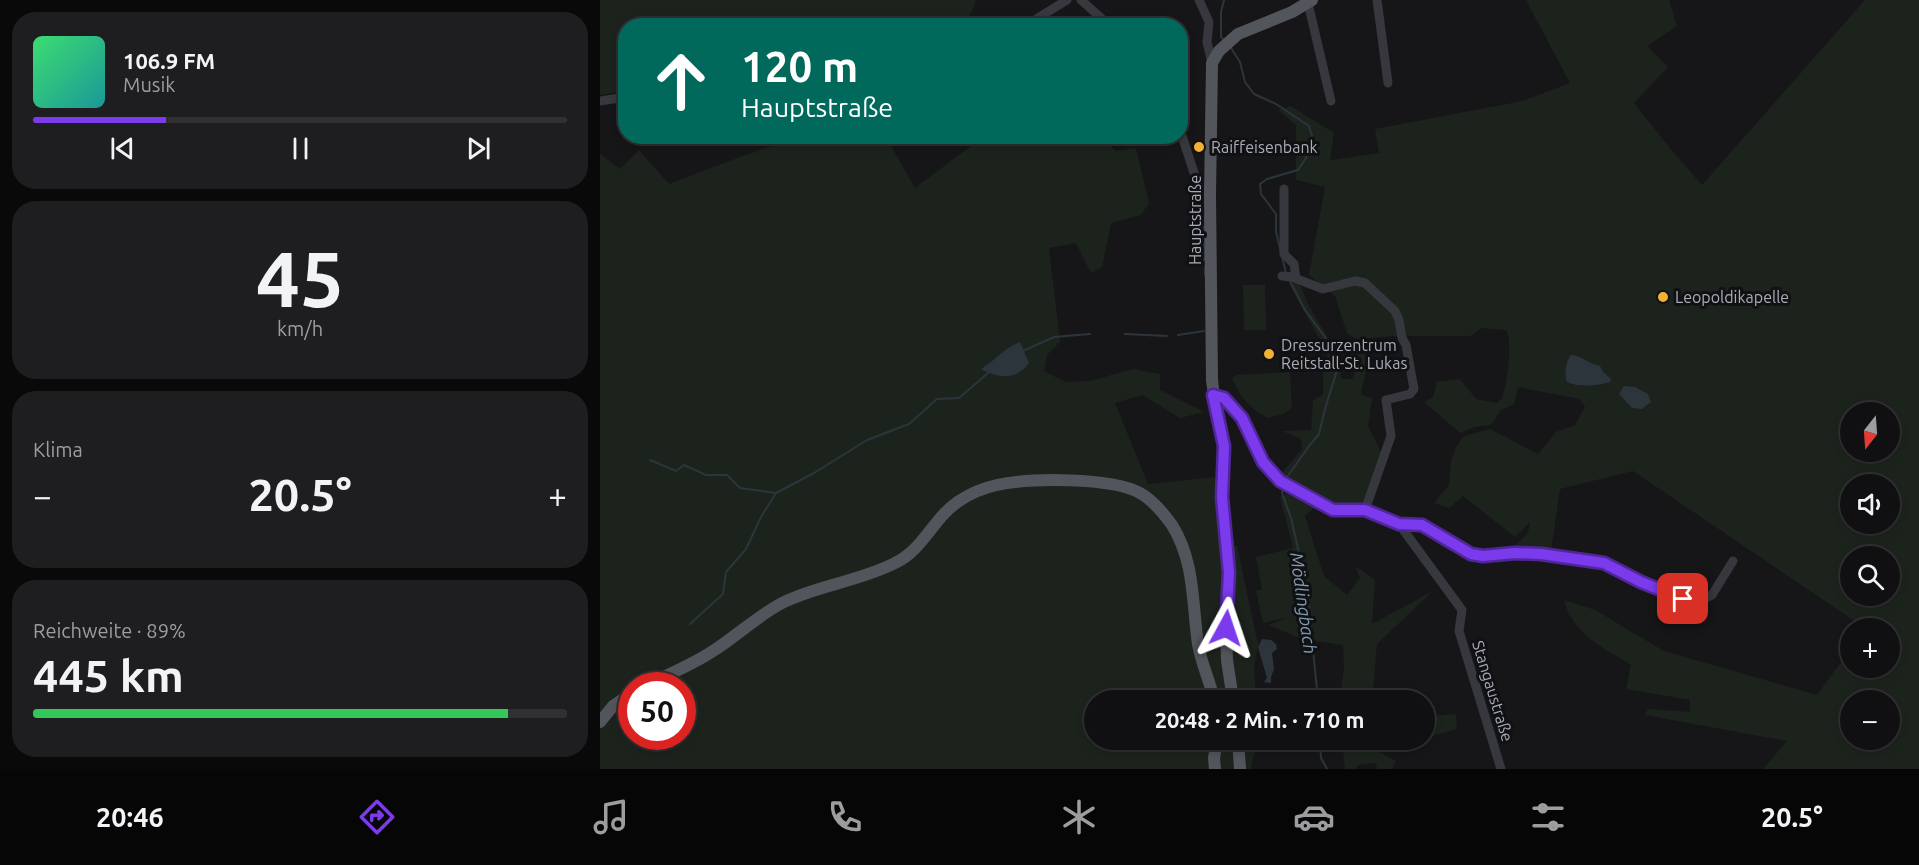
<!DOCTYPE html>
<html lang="de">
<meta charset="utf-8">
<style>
:root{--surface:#101012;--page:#1e1e20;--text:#f1f3f6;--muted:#9c9d9f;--line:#303032;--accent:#7c3aed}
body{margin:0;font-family:Ubuntu,sans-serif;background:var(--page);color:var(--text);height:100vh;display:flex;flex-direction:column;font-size:22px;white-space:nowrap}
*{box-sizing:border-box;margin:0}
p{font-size:20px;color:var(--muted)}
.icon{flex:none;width:33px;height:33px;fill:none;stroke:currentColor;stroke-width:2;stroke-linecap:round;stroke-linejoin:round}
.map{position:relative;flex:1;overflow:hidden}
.drawer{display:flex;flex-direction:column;gap:12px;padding:12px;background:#09090a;width:600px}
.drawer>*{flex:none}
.banner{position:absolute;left:18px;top:18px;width:570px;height:126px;border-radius:24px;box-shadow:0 3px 9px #0003,0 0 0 2px var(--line);background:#00695c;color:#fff;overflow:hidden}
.needle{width:39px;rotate:197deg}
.tools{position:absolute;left:1240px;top:402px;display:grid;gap:12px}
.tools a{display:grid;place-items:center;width:60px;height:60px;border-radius:50%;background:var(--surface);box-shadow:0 3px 9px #0003,0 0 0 2px var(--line);font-size:30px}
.speed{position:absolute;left:18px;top:672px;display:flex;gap:12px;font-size:30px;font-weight:700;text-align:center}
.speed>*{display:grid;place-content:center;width:78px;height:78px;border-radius:50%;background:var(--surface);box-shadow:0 3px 9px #0003,0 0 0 2px var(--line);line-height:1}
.speed .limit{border:9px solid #d22;background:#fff;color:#111}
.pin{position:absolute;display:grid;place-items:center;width:51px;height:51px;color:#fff;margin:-26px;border-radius:12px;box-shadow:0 3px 9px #0006}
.me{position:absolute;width:66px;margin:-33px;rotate:5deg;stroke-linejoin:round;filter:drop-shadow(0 0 4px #0008)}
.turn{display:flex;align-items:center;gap:21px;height:126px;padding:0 24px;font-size:27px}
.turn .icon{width:78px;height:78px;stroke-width:2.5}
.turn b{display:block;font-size:42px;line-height:51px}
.big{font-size:45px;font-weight:700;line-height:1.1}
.drawer .widget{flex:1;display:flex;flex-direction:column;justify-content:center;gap:9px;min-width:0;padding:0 21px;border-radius:24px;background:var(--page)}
.drawer .dial{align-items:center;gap:0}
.dial b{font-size:78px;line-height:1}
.song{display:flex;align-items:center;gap:18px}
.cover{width:72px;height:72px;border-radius:9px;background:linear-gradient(135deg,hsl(140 70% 55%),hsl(180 70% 35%))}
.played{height:6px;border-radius:3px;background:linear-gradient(90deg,var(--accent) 25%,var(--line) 25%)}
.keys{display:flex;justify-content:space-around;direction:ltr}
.heat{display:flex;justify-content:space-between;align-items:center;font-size:33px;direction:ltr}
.charge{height:9px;border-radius:4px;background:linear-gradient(90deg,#34c759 89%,var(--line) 0)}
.trip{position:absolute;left:484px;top:690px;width:351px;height:60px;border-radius:30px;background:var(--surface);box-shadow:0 3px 9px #0003,0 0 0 2px var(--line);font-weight:700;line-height:60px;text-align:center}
.menu{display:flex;height:96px;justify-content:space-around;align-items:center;background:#060607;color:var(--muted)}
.menu .icon{width:42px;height:42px}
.menu .selected{color:var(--accent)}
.menu b{font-size:27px;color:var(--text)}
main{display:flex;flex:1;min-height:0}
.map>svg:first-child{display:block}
.green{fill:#1c231d;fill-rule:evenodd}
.water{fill:#2c353c}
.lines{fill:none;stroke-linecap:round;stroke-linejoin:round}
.stream{stroke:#2c353c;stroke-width:2}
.minor{stroke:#37383d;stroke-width:9}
.major{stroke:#53555c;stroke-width:12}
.route-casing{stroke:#51269a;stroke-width:15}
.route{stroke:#7c3aed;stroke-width:10}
.poi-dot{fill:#f2b134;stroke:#111113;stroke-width:2}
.labels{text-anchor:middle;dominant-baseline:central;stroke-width:6;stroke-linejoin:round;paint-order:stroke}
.poi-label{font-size:16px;fill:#a8adb8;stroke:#111113;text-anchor:start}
.street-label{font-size:16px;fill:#a8adb8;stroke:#111113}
.water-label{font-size:18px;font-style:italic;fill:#7f9bb3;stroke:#111113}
</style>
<main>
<section class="drawer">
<div class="widget">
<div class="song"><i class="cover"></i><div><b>106.9 FM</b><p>Musik</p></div></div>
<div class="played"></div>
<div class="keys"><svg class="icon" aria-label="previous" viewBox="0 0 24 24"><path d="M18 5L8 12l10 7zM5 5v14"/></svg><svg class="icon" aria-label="pause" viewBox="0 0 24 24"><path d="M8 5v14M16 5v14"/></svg><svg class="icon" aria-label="next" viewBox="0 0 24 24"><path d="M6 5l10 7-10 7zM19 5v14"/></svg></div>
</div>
<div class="widget dial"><b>45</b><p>km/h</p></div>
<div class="widget"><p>Klima</p>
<div class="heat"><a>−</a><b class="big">20.5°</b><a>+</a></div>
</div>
<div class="widget"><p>Reichweite · 89%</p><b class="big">445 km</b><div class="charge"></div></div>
</section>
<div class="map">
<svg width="1319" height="769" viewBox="0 0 1319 769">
<rect width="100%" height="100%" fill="#161618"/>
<path class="green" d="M0 0H376L366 25 26 26 25 91 0 95Z
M926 0H1069L1077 26 1047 46 1068 67 1034 103 1073 152 1102 185 1265 0H1319V769H1163L1187 741 1045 715 1048 709 1090 712V700L1026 689 1031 665C1004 648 972 634 964 600L995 610 1064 651 1217 695 1251 648V668H1290V628H1265L1033 471 960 489 951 551 913 548 928 533 930 522 915 537 863 496 849 508 834 503 849 485 851 461 856 447 864 436 890 429 938 454 956 432 975 425 985 407 980 399 918 387 914 404 901 410 891 425 875 427 860 433 824 402 833 397 837 382 860 379 876 399 897 403C900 400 902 399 903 395 907 383 913 341 906 330L882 328 870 336H793L756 339 768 361 761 394 772 399 768 426 782 454 762 508 735 506 680 475 702 449 701 439 682 431 711 430 713 400 723 395V371L729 366 726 350 689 284H700L708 304 739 357 741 379H753L756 366 747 347 756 339 747 333 735 296 709 275 725 187 696 180V125L678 110 691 106 734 133 730 160H732L779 153 775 129 923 101 970 83ZM988 364 1003 373 1002 385 982 386 971 384ZM1251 412H1290V452H1251ZM1251 484H1290V524H1251ZM1251 556H1290V596H1251ZM1251 700H1290V740H1251Z
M383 137H504L515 151 536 148 549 203 541 215 511 223 502 267 491 273 476 243 449 248 460 342 447 355 444 371 465 382 490 381 533 369 560 374V390L604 412 580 418 542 395 515 403 548 484 616 477 620 543 637 546 658 644 654 667 656 700H495V740H658C658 751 651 757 651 769H0V154L20 169 39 150 69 184 164 148 189 142 287 139 315 188ZM32 686H82V736H32Z
M643 285H665L666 330H644Z
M690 372 692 408 685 413 668 418C651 410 639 396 632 378L637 375Z
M690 492 714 508 705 516 724 576 747 595 760 578 755 566 775 580 772 624 833 591 777 644 772 700H740L744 666 743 645 702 639 668 625 689 617 663 623 656 591 662 589 656 557 693 548 680 497Z
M825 713 831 716 856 714 857 729 825 738Z
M742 740H777L778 751 796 761 792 769H777L776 763 757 765V769H745Z"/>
<path class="water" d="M420 342 429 363C417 380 398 379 381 369 396 360 403 349 420 342Z
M971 355C984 356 986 363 1000 366L1003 372 1011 379 1010 382C997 386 980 388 967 382 964 374 966 361 971 355Z
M1024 386 1035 387 1048 394 1051 402 1042 409 1032 408 1019 394Z
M662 639 671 640 676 644 677 649 672 653 674 669 671 677V683L664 682 667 678 658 647Z"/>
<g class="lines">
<path class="stream" d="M624 0 621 12V37L625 41
M631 48 640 62 645 82 654 94 676 104 709 126 712 136 711 146 706 158 698 170 667 179 660 184 661 194 676 214V232L686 273
M604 218V260
M605 268V275
M525 334 567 336
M578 335 604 331
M423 351 454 337 490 334
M50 460 76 471 84 465 106 475H127L140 488 176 493
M685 480 709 446 719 434 725 409 737 370 725 337 705 310 690 281
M684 485 682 493 691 518 702 566 709 609 718 700
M90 624 123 594 126 572 146 549 161 517 176 493 214 473 267 440 309 424 337 399 359 398 388 373
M720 740 721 758 727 769"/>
<path class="minor" d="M481 0 510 26
M599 0 609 22 607 42 612 63
M777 0 788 83
M708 3 731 101
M425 26 467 0
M0 101 26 97
M580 130 599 188 610 194
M684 189V254L694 264 696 279
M682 276 692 277 723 289 755 281 765 283 795 311 799 320 802 338 806 345 814 389 810 394 786 400 791 436 765 510
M613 395 625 398 642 418 663 462 679 481 733 510H765L799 524 862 610 859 631 901 769
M799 524 822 525 871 554 883 556 915 553 941 554 1004 563 1041 582 1083 599 1102 600 1112 595 1133 561"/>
<path class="major" d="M44 686C67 675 92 665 113 651 137 636 158 615 184 602 219 585 260 581 295 563 324 549 333 518 359 501 371 493 383 488 397 485 430 478 511 477 540 493 553 500 564 514 572 525 595 562 592 603 598 644 601 663 610 681 614 700
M633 700 627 660 626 628 629 587V558L622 497 624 446 616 412 612 380 610 194 612 63 619 51 638 34 692 12 712 0
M0 722 13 706 32 693
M638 740 640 769
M615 769 614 758 617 740"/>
</g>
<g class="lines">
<g class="route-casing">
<path id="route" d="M626 628 629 573 622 497 624 446 613 395 624 398 642 418 663 462 680 481 733 510H765L799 524 822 525 871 554 883 556 915 553 941 554 1004 563 1041 582 1083 599"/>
</g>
<use href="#route" class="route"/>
</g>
<g class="poi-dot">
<circle cx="599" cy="147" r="6"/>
<circle cx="1063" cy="297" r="6"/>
<circle cx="669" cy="354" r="6"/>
</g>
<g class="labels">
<g class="poi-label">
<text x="611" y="147">Raiffeisenbank</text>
<text x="1075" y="297">Leopoldikapelle</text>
<text x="681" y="345">Dressurzentrum<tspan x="681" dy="18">Reitstall-St. Lukas</tspan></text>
</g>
<g class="street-label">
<text transform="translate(595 220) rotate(-90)">Hauptstraße</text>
<text transform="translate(893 691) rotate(73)">Stangaustraße</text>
</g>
<g class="water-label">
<text transform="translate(704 603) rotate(82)">Mödlingbach</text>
</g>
</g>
</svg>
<div class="tools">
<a><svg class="needle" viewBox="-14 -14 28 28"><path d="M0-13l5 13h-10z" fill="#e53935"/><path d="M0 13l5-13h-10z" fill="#9c9d9f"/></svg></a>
<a><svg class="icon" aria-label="sound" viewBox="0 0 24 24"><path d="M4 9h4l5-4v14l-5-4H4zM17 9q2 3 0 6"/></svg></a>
<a><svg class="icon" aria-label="search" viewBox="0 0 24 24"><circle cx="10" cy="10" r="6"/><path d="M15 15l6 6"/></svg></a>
<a>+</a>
<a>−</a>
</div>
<div class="speed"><div class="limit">50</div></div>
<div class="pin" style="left:1083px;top:599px;background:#d93025"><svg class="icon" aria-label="arrive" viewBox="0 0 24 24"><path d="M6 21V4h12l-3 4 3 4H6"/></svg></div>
<svg class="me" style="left:626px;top:628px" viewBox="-20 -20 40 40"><path d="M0-17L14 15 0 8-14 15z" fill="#7c3aed" stroke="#fff" stroke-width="4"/></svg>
<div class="trip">20:48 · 2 Min. · 710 m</div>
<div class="banner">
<div class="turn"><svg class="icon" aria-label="ahead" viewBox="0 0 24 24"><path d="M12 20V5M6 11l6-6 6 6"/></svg><div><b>120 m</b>Hauptstraße</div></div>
</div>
</div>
</main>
<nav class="menu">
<b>20:46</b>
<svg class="icon selected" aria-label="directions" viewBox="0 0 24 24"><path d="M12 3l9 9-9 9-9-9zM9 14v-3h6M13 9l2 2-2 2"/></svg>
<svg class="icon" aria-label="music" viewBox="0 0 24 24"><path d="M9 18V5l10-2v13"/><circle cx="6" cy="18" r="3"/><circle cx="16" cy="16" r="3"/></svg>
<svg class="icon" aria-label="phone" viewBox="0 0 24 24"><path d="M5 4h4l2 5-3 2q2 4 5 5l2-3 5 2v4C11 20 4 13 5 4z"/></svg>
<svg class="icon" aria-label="climate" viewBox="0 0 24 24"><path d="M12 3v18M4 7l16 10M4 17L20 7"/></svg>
<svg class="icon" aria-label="car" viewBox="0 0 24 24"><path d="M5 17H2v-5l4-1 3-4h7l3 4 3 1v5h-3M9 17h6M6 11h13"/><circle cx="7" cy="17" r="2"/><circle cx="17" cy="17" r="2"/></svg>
<svg class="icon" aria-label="filters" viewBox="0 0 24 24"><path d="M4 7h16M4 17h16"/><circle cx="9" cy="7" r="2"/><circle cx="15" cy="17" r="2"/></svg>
<b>20.5°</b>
</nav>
